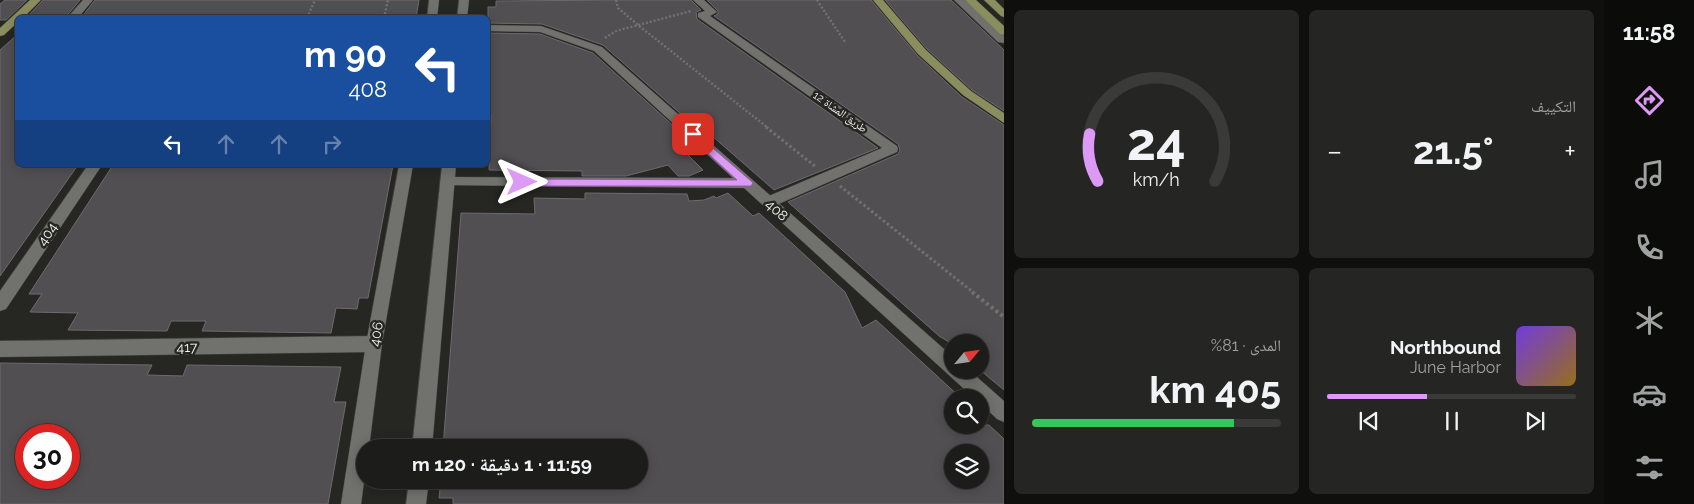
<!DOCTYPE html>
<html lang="ar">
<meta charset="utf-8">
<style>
:root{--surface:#1c1c1a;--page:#252523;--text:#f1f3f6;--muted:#a0a1a2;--line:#3a3a39;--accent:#dc99f5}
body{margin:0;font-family:Raleway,"Noto Naskh Arabic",sans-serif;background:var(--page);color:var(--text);direction:rtl;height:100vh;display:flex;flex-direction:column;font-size:19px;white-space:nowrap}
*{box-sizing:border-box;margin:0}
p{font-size:16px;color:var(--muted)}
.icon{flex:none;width:28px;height:28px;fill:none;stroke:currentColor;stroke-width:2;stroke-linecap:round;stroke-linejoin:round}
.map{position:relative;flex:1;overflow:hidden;direction:ltr}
.details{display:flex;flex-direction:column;gap:10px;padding:10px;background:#0f0f0e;width:600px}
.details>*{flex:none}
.guide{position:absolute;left:15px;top:15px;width:475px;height:152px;border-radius:8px;box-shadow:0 2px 12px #0003,0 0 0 1px var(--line);direction:rtl;background:#1a4fa0;color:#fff;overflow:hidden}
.needle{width:32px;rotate:61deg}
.tools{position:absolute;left:944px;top:334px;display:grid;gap:10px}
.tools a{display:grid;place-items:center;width:45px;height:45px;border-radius:50%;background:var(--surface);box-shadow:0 2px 12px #0003,0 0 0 1px var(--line);font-size:25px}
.speed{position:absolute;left:15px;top:424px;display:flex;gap:10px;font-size:25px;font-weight:700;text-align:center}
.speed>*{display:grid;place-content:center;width:65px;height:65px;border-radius:50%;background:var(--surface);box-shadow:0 2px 12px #0003,0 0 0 1px var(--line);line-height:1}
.speed .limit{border:8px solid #d22;background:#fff;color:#111}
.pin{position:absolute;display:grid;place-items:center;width:42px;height:42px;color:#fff;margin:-21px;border-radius:10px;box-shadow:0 2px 8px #0006}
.me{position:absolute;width:55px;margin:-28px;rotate:90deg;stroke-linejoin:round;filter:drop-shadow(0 0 4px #0008)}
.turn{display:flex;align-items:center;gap:18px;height:105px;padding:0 20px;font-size:22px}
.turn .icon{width:65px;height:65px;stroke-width:2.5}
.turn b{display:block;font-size:35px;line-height:42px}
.lanes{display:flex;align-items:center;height:48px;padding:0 20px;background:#0003;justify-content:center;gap:25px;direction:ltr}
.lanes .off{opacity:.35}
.big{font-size:38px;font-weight:700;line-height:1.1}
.details .card{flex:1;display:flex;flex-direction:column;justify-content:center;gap:8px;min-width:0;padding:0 18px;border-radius:8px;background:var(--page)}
.details .dial{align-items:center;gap:0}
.dial svg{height:130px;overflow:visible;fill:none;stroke:var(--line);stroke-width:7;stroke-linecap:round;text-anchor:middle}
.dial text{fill:var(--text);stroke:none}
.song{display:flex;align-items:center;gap:15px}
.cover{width:60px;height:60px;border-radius:8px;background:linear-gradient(135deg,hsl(260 70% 55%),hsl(40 70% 35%))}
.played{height:5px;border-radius:2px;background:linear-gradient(90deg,var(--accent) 40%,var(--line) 40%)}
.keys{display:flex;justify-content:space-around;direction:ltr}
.heat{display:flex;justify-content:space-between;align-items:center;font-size:28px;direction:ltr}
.charge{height:8px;border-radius:4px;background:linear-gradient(90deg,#34c759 81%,var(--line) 0)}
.details .tiles{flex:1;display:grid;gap:10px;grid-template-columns:repeat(2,1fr)}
.trip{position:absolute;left:356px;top:439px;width:292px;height:50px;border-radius:25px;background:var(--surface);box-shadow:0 2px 12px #0003,0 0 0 1px var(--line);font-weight:700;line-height:50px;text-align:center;direction:rtl}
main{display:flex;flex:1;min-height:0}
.dock{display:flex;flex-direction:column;width:90px;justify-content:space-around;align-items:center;background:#0b0b0a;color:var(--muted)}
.dock .icon{width:35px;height:35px}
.dock .active{color:var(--accent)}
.dock b{font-size:22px;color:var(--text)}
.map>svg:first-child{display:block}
.building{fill:#514f52;stroke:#6e6b6f;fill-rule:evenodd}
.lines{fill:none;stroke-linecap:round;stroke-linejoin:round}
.pedestrian-casing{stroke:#41413e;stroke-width:1}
.minor-casing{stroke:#41413e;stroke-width:1}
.tertiary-casing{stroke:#41413e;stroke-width:1}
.primary-casing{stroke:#41413e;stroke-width:1}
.path-far2{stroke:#71716e;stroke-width:2.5;stroke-dasharray:2 2;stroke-linecap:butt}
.path-far1{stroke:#71716e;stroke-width:3;stroke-dasharray:2.5 2.5;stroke-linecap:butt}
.path{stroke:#71716e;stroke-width:4;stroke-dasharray:3 3;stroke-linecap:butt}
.pedestrian{fill:#71716d;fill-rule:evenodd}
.minor{fill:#71716d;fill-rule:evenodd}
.tertiary{fill:#71716d;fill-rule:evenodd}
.primary{fill:#8a8d5d;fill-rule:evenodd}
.route{fill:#dc99f5;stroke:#8f639f}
.labels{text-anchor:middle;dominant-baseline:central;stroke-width:5;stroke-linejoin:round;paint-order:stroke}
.far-street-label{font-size:11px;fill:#f2f2ef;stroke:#262623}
.street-label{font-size:14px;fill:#f2f2ef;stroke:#262623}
</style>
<main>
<nav class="dock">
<b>11:58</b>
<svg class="icon active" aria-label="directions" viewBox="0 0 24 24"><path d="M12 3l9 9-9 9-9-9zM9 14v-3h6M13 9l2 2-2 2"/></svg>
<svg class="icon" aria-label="music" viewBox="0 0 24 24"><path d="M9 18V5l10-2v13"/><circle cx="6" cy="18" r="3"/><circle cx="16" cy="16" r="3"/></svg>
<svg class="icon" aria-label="phone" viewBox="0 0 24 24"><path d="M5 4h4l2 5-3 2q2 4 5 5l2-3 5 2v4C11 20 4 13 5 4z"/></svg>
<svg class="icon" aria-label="climate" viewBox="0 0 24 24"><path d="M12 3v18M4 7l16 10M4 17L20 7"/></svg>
<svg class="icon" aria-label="car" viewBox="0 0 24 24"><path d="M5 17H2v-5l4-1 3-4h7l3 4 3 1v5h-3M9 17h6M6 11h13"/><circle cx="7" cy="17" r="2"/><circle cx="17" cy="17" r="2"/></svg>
<svg class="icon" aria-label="filters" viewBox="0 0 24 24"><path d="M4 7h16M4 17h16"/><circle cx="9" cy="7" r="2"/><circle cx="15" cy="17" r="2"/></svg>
</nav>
<section class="details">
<div class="tiles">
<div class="card"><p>التكييف</p>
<div class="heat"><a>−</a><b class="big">21.5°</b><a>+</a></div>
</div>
<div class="card dial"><svg viewBox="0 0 100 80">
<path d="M14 69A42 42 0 1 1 86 69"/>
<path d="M14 69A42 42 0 0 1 9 40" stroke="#dc99f5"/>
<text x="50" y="56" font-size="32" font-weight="700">24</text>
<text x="50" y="72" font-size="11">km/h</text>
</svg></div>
<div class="card">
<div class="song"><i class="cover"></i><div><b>Northbound</b><p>June Harbor</p></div></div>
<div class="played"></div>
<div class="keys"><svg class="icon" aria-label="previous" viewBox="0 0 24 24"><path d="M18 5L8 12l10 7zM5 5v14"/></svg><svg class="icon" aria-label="pause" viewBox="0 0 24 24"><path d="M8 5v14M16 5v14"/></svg><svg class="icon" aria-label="next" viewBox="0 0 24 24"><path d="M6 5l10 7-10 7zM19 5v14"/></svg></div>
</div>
<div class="card"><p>المدى · 81%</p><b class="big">405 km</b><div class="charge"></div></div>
</div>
</section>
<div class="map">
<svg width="1004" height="504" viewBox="0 0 1004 504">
<rect width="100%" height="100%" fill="#262623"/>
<path class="building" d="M5 0H27L6 20H0V4Z
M43 0H80L65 18H26Z
M95 0H419L416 18H81Z
M618 0H691L701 10 696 12 697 19 878 148 774 190 711 135 708 138 603 45 542 24 488 23V7H496V1Z
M707 0H871L917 55 962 97 1004 125V390L980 370V342H949L939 336 788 202 898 154 900 150 898 144 714 16 718 14V11Z
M885 0H951L1004 50V111L972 90 927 49Z
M488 33 540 34 593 53 699 149 688 155 703 170 689 176H678L668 165 626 176H582V171L489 170 491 115H488Z
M18 34V167H59L60 165H78L0 276V50Z
M113 165H393L368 298H359L357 309 336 308 331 333 202 331 206 321H171L167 331 68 330 78 313 30 312 42 294H29Z
M585 193 687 194 689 201 704 200 714 196 716 198 728 193 753 216 759 213 845 292 862 328 876 320 961 398H952V425H989L1004 439V504H453V498H439L441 480H640V448H443L461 213 535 214 534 198 585 199ZM952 452H980V480H952Z
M0 363 152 365 147 375 183 376 187 365 341 367 334 402H346L328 504H0ZM26 435H69V478H26Z"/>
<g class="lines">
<g class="pedestrian-casing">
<path id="pedestrian" d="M693 0H704L717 12 710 16 897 146 898 149 897 152 774 206H764L762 202 764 198 882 148 698 17V13L705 11Z
M954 0H965L1004 36V43L998 42Z"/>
</g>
<g class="minor-casing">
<path id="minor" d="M83 0H93L78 18H67Z
M488 25 541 26 602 47 952 356V370H969L1004 401V422L997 419 980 403V398H974L744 188 442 185 440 182 442 179 447 177 733 178 594 51 540 32 488 31Z
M88 165H102L6 309 0 311V291Z
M374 336 380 339 382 344 380 349 374 352 0 357V341Z"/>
</g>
<g class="tertiary-casing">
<path id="tertiary" d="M429 0H439L437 18H427Z
M459 0H469L467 18H457Z
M399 165H413L382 344 369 448H365V475L361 504H341L366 344Z
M442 165H456L432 448H412Z
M409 480H429L426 504H406Z"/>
</g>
<g class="primary-casing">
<path id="primary" d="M30 0H41L23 18H18V22L4 35 0 36V28Z
M873 0H883L926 50 971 91 1004 113V123L963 95 918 54Z
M965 0H976L1004 26V35L1000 34Z
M984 0H995L1004 9V17L1001 16Z"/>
</g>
<path class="path-far2" d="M616 0 618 8 638 25 768 128
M817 0 845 42
M307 18 315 0
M384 18 388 0
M605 38 616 31 691 11"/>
<path class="path-far1" d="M766 127 816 167
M840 186 974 293"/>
<path class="path" d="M972 292 1004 317"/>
<use href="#pedestrian" class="pedestrian"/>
<use href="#minor" class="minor"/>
<use href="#tertiary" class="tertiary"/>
<use href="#primary" class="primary"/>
</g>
<path class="route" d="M693 131 751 181 753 183 751 186H522L517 182 522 179 737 180 690 137 688 134Z"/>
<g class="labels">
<g class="far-street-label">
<text transform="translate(840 112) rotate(35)">طريق المشاة 12</text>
</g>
<g class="street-label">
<text transform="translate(777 210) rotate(42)">408</text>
<text transform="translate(47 234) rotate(-56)">404</text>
<text transform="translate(376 334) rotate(-80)">406</text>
<text transform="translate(187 347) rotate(-1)">417</text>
</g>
</g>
</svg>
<div class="tools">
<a><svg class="needle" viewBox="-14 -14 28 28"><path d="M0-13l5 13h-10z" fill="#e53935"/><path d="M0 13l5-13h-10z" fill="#a0a1a2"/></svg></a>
<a><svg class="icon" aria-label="search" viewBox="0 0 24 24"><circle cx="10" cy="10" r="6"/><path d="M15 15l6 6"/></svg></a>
<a><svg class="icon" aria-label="layers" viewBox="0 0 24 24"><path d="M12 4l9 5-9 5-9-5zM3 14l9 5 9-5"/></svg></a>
</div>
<div class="speed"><div class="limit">30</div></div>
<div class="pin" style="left:693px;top:134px;background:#d93025"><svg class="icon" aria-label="arrive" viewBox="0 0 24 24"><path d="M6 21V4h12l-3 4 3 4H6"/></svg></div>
<svg class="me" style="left:522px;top:182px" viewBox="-20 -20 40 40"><path d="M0-17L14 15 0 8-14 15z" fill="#dc99f5" stroke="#fff" stroke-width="4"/></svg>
<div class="trip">11:59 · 1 دقيقة · 120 m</div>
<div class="guide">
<div class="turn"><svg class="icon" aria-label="left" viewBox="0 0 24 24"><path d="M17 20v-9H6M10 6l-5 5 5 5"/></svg><div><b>90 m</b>408</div></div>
<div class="lanes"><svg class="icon" aria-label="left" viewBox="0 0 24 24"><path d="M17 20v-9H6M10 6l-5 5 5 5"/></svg><svg class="icon off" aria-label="ahead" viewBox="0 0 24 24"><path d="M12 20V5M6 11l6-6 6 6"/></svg><svg class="icon off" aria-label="ahead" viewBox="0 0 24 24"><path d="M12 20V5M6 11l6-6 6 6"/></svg><svg class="icon off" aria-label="right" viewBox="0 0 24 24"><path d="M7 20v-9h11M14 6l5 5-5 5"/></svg></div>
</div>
</div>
</main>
